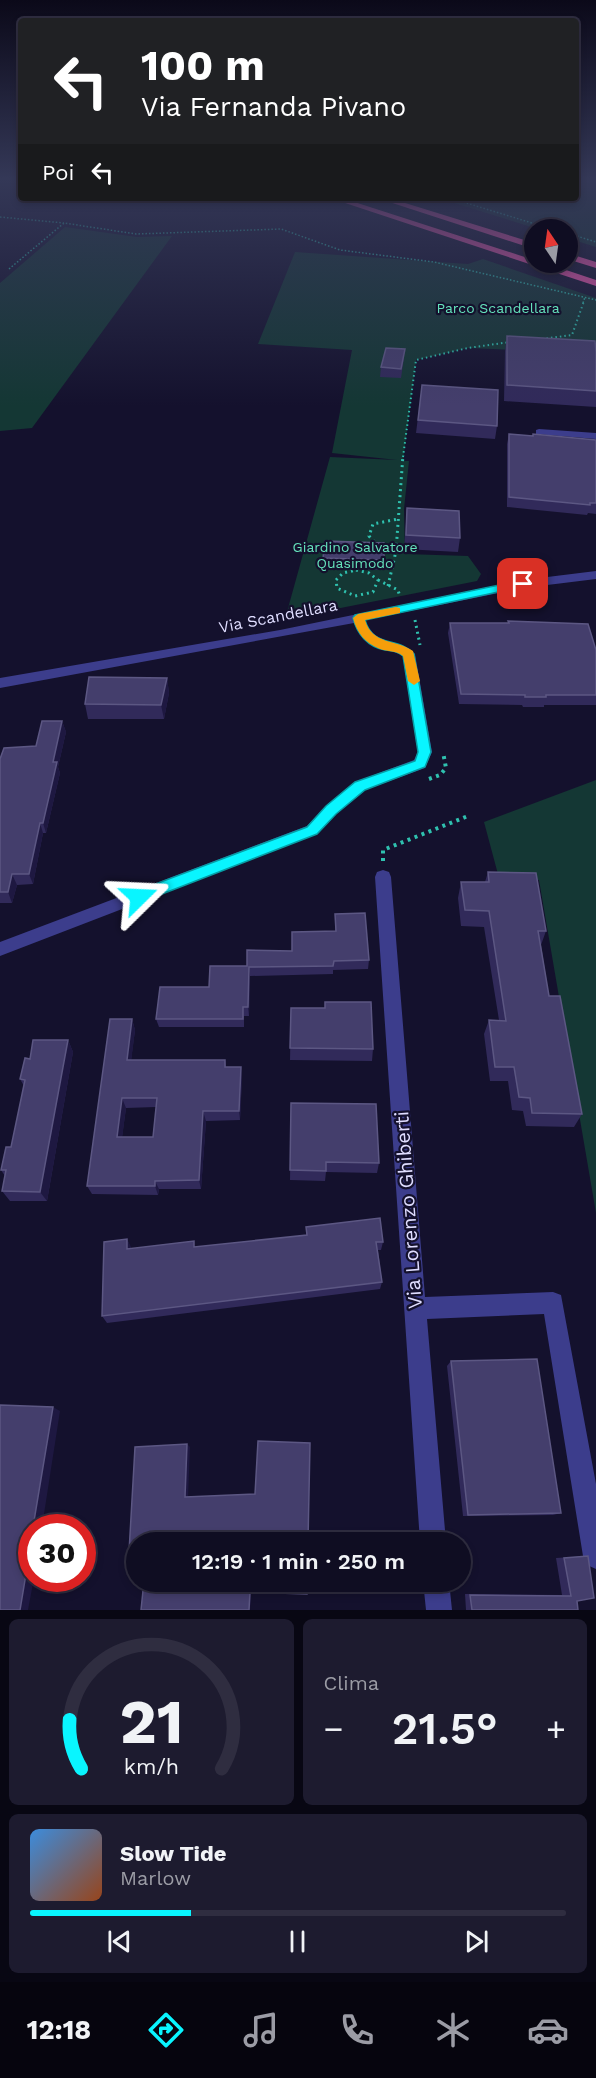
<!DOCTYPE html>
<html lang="it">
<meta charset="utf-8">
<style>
:root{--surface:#0f0d22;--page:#1d1b2f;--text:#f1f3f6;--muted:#9b9ca5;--line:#2f2d40;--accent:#09f5ff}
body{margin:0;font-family:"Work Sans",sans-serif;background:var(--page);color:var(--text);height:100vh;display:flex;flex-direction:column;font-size:22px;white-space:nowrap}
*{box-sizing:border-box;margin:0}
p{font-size:20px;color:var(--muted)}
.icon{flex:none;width:33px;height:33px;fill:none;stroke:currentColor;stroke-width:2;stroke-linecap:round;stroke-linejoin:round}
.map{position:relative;height:1610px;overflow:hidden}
.panel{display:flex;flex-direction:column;gap:9px;padding:9px;background:#080713;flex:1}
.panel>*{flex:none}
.top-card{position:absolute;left:18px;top:18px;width:561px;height:183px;border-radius:6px;box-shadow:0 3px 9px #0003,0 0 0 2px var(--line);background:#202124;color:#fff;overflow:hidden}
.needle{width:39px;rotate:347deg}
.controls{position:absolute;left:524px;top:219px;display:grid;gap:12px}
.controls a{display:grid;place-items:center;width:54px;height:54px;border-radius:50%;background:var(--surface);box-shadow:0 3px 9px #0003,0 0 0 2px var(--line);font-size:30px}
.speed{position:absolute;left:18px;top:1514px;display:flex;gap:12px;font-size:30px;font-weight:700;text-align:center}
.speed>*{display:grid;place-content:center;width:78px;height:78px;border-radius:50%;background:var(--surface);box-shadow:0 3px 9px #0003,0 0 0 2px var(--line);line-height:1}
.speed .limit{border:9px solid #d22;background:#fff;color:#111}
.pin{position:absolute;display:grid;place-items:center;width:51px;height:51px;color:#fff;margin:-26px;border-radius:12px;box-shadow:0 3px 9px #0006}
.me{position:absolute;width:66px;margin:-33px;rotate:69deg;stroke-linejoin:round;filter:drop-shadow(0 0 4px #0008)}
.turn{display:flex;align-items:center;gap:21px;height:126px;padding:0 24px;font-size:27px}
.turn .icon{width:78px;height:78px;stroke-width:2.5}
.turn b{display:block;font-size:42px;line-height:51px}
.then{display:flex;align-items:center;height:57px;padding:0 24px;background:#0003;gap:12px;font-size:22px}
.big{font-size:45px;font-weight:600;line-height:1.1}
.panel .widget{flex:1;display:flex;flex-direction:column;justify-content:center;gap:9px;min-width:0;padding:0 21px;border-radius:9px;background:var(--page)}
.panel .dial{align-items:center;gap:0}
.dial svg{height:156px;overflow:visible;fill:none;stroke:var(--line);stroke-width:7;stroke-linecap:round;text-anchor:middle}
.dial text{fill:var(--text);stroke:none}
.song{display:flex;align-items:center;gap:18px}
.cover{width:72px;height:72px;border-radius:9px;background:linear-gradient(135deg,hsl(210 70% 55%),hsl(20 70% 35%))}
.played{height:6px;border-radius:3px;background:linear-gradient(90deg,var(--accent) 30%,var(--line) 30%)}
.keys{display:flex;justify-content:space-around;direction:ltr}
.heat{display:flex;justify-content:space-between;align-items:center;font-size:33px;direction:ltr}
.panel .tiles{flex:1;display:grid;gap:9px;grid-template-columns:1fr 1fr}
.widget:last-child{grid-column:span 2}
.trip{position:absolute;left:126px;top:1532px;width:345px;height:60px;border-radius:30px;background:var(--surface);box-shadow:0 3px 9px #0003,0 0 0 2px var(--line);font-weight:600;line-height:60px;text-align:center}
.tabs{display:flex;height:96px;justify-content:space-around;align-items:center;background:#06050e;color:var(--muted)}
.tabs .icon{width:42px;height:42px}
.tabs .active{color:var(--accent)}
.tabs b{font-size:27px;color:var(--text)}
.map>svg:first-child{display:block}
.green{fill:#143734}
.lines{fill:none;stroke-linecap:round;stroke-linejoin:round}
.path-far3{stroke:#2fc1af;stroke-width:1.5;stroke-dasharray:1.5 2;stroke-linecap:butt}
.path-far2{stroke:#2fc1af;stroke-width:2;stroke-dasharray:1.5 3;stroke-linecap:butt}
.path-far1{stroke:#2fc1af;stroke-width:3;stroke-dasharray:2 4;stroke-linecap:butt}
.path{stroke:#2fc1af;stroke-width:4;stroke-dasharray:3 4.5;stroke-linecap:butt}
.minor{fill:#3c3d8c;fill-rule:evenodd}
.highway{fill:#ff58b2;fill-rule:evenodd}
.wall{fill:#312a5a;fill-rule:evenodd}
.shaded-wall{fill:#1e1841}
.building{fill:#443e6c;stroke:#5c5783;stroke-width:1.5;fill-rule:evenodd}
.route{fill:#09f5ff;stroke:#069fa6;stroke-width:1.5}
.slow{fill:#f59e0b}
.labels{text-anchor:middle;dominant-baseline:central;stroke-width:4.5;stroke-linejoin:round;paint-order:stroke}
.far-park-label{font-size:14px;fill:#65e3bc;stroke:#14112d}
.street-label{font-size:16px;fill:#dfddff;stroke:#14112d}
.near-street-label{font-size:20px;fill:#dfddff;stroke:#14112d}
</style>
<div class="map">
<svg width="596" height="1610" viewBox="0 0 596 1610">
<rect width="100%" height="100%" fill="#14112d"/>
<path class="green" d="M576 180H596V247L567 238V230L538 229 438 198H576Z
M65 227 137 237 172 236 32 428 0 431V283Z
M295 252 468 264 483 259 596 298V353L468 348 416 360 403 461H409L404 509 405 554 468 556 481 574 477 581 285 619 330 457 397 460 332 453 352 350 258 344Z
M596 780V1213L539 880 499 878 484 822Z"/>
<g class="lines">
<path class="path-far3" d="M450 198 555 230
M0 217 64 223
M567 233 596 242
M9 269 64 223 136 234 281 229 340 250 434 262 596 300
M583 303 585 297"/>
<path class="path-far2" d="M542 339 572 335 584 301
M403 457 416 360 468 348 510 342"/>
<path class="path-far1" d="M396 551 377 545 369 536 373 524 398 519
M356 570 369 573 378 580 373 592 355 596 337 588 336 580 343 573Z
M378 580 398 590 400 597
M388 586 396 551 403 455
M415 620 420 645"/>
<path class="path" d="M429 779 440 775 446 768 443 752
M383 861V850L468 816"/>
<path class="minor" d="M539 429 596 433V439L536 434V430Z
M596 571V579L523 588 365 620C376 649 400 636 415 654L432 752 425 768 365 790 336 814 317 834 0 956V942L307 826 326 806 355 782 414 760 418 752 403 656C383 645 363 647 354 623L0 688V678L280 630 523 580Z
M383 870 389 872 391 877 425 1297 553 1292 561 1295 596 1484V1569L587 1565 583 1556 544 1314 427 1319 446 1542H420L375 877 377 872Z
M423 1581H449L452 1610H426Z"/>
<path class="highway" d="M330 198H342L534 260V262H542L596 280V286Z
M377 198H389L534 243V249Z
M567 253 596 262V268L567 259Z"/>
</g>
<path class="wall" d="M507 336 596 352V407L504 401 505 351Z
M404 358 401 378 380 377 381 367Z
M422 385 497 426 495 439 416 433Z
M509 434 596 440V514L588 513 587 515 507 507V444Z
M407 508 460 538 458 552 404 549Z
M323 558 384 560 383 570 323 568Z
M508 621 596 650V705H544V707H523L522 705 459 704 448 633 450 623H508Z
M167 678 169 693 164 719H88L85 704Z
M62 721 66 732 58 767 60 773 46 833H43L33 884 17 885 12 903H0V759L36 746Z
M488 872 546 931 541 945 549 996 582 1114 574 1127 526 1126 523 1111 512 1110 508 1081H490L484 1034 489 1020H499L484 927 461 926 458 898 461 882H485Z
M335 914 369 960 368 969 333 970V974L250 976 249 1016H244V1027H159L156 1019 209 987 247 966 292 951 335 931Z
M291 1008 373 1049 372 1061 290 1060Z
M132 1019 135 1030 131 1060H225L226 1067 242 1077 240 1120 206 1121 201 1189H159L158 1195 92 1194 87 1186ZM156 1107 153 1137H122L126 1108Z
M68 1040 73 1052 47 1201H10L2 1191 5 1176 1 1170 11 1147 24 1086 20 1079 30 1059Z
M291 1103 379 1163 377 1173 326 1172 325 1181 290 1180Z
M306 1227 383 1242 381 1250H378L382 1282 380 1289 107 1323 102 1316 127 1239 131 1249 196 1247 306 1235Z
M451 1361 561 1513 553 1515 463 1516 447 1366Z
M588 1556 577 1601 578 1610H466L465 1594 562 1595 556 1558Z"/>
<path class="shaded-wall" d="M167 678 169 693 164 719 161 705Z
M62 721 66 732 58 767 60 773 46 833 43 823 53 762Z
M40 823 43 833 33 884 29 874Z
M12 874 17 885 12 903 8 892Z
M249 967 250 976 249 1016 248 1007Z
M132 1019 135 1030 130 1071 127 1060Z
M68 1040 73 1052 47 1201 40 1192Z
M241 1067 242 1077 240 1120 239 1111Z
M122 1098 126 1108 121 1146 117 1137Z
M203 1111 206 1121 201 1189 199 1180Z
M155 1181 159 1189 158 1195 155 1186Z
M127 1239 131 1247V1257L127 1249Z
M53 1407 60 1411 42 1527H33Z
M187 1444 190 1447 188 1499 185 1497Z
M32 1538V1578H34L28 1610H20Z
M250 1592H251L250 1610H249Z"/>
<path class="building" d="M507 336 595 341 596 352V391L507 385Z
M386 348 405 349 401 369 381 367Z
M422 385 498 390 497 426 418 420Z
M509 434 533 436V434L596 440V503H590V505L509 497Z
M407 508 459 511 460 538 406 535Z
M325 541 384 543V560L323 558Z
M508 621 588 624 596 650V695H546V697H525V695L461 694 450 623H509Z
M89 677 167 678 161 705 85 704Z
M42 721H62L53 762H57L43 823H40L29 874H12L8 892H0V759L4 748 36 746Z
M488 872 536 873 546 931H538L549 996H560L582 1114 532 1113 530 1098 519 1097 514 1067H495L489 1020 506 1021 489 911 465 910 461 882H489Z
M365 913 369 960 334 961 333 966 249 967 248 1007H243V1019H156L160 987H209L210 966H247V950L292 951V932L336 931 335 914Z
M325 1002H371L373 1049 290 1048 291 1008H325Z
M110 1019H132L127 1060H225V1067H241L239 1111H203L199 1180 155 1181V1186H87ZM122 1098H157L153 1137H117Z
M33 1040H68L40 1192 2 1191 6 1170H1L6 1147H11L25 1080 20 1079 25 1058 30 1059Z
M291 1103 376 1104 379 1163 326 1162V1171L290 1170Z
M380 1218 383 1242H376L382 1282 102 1316 104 1242 127 1239V1249L194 1241V1247L307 1235 306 1227Z
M537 1359 561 1513 468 1515 451 1361Z
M0 1405 53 1407 33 1527H32V1538L20 1610H0Z
M258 1441 310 1443 308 1542H136V1570H128L135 1447 187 1444 185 1497 255 1494Z
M588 1556 594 1598 577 1601 578 1610H472L470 1595 571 1596 564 1558Z
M144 1581H308L307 1594 250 1592 249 1610H141Z"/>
<linearGradient id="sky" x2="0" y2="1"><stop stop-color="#0b0919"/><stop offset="0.44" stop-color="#343857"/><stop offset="1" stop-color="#343857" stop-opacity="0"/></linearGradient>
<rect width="596" height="406" fill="url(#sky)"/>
<path class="route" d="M523 580 527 581V586L365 620C373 649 399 636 414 654L431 752 425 767 365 790 336 814 317 834 144 901 139 903 134 901 131 897 134 892 307 827 326 806 355 782 415 761 418 752 403 656C397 651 393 651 385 650 368 647 357 634 353 618L355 615Z"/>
<path class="slow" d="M396 607 400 608V613L365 620C372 645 396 639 413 651L420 681 414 685 408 681 403 656C395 650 389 652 380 649 365 643 357 633 353 618L358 614Z"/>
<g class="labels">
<g class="far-park-label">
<text x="498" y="308">Parco Scandellara</text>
<text x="355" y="547">Giardino Salvatore<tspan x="355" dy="16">Quasimodo</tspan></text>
</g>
<g class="street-label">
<text transform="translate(278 616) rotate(-11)">Via Scandellara</text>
</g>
<g class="near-street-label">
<text transform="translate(408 1210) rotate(-94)">Via Lorenzo Ghiberti</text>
</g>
</g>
</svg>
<div class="controls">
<a><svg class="needle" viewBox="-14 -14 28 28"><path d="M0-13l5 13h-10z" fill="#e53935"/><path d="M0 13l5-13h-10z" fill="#9b9ca5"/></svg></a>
</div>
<div class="speed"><div class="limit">30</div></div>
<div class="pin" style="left:523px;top:584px;background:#d93025"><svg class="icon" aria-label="arrive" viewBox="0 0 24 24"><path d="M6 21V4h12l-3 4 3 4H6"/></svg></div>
<svg class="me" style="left:139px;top:897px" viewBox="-20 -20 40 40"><path d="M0-17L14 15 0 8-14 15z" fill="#09f5ff" stroke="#fff" stroke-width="4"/></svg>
<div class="trip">12:19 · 1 min · 250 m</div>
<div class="top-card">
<div class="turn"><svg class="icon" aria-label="left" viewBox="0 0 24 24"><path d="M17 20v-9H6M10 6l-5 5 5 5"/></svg><div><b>100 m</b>Via Fernanda Pivano</div></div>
<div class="then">Poi<svg class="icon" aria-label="left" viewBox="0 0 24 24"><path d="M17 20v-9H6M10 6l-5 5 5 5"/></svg></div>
</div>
</div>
<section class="panel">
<div class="tiles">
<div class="widget dial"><svg viewBox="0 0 100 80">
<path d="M14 69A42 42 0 1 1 86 69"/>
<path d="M14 69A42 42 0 0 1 8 44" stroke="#09f5ff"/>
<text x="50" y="56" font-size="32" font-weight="700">21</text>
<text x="50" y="72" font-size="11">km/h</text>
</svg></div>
<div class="widget"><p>Clima</p>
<div class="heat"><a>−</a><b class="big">21.5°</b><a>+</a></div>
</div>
<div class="widget">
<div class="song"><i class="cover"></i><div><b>Slow Tide</b><p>Marlow</p></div></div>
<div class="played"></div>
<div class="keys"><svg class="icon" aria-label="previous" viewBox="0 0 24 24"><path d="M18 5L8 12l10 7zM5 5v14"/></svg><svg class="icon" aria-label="pause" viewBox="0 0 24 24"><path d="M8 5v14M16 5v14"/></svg><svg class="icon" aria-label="next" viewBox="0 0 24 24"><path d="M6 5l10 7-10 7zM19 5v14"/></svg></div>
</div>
</div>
</section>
<nav class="tabs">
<b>12:18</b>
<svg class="icon active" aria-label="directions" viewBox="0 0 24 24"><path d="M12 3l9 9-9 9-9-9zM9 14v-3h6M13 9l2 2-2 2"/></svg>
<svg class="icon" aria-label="music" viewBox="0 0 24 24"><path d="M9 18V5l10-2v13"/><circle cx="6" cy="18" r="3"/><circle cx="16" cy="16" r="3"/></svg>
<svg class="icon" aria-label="phone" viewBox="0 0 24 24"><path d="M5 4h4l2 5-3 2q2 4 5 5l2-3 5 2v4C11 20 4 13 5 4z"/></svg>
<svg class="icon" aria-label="climate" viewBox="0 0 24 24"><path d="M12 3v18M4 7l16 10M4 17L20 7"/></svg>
<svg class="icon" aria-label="car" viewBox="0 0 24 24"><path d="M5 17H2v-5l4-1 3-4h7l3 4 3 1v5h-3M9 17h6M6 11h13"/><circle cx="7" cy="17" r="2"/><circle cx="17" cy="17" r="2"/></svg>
</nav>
